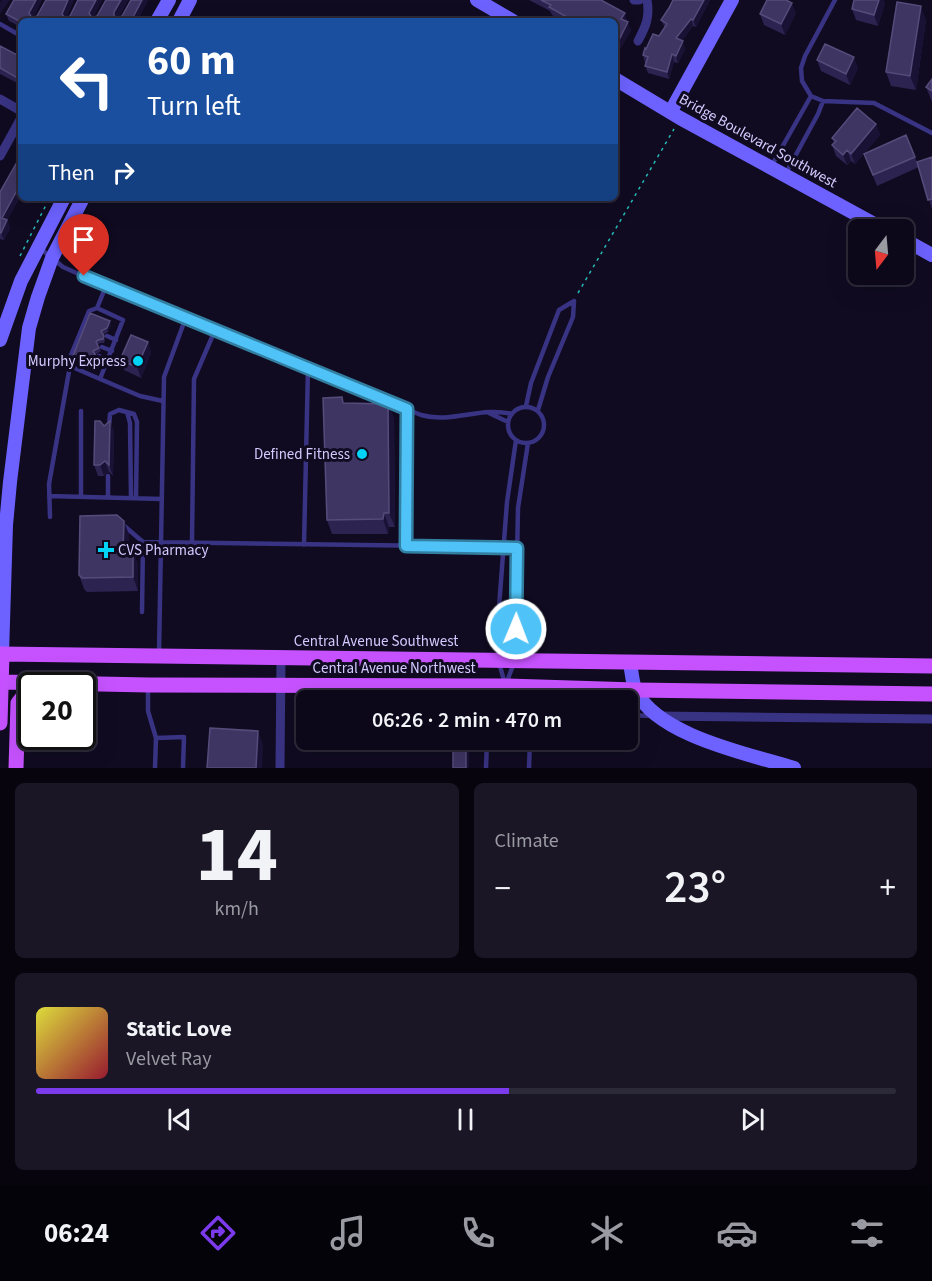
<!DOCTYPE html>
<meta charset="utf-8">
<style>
:root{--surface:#0c0819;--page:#1a1626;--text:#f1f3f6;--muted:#9a9aa2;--line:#2c2938;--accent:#7c3aed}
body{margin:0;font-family:"Source Sans 3",sans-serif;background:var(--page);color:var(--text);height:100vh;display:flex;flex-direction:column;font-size:22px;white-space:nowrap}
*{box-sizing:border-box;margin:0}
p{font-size:20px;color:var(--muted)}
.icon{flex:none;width:33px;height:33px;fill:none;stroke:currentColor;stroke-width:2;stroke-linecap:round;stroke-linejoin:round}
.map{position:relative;height:768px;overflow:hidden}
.drawer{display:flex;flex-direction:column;gap:15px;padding:15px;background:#07040e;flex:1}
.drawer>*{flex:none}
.guide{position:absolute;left:18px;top:18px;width:600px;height:183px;border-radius:9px;box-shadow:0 6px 24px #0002,0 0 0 2px var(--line);background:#1a4fa0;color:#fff;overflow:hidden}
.needle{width:39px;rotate:196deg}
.tools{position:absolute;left:848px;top:219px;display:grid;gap:12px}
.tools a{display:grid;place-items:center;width:66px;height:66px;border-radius:9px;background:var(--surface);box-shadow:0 6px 24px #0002,0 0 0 2px var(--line);font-size:30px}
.speed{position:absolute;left:18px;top:672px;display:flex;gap:12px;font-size:30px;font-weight:700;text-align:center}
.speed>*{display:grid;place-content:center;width:78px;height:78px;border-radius:50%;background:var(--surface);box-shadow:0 6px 24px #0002,0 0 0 2px var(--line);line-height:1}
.speed .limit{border:3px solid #111;border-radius:9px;background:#fff;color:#111}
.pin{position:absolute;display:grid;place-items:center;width:51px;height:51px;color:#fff;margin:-62px -26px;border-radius:50% 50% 50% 0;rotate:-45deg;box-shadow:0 0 6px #0007}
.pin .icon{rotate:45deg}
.me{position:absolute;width:66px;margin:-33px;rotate:1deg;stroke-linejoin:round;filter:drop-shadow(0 0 4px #0008)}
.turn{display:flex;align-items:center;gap:21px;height:126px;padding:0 30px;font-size:27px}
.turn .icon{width:78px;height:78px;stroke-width:2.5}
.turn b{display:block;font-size:42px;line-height:51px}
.then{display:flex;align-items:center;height:57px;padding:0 30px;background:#0003;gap:12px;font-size:22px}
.big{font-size:45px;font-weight:600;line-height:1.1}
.drawer .card{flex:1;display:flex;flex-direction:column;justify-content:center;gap:9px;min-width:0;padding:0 21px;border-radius:9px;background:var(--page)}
.drawer .dial{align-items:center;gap:0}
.dial b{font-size:78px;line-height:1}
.song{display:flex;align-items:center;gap:18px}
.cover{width:72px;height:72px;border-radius:9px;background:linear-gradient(135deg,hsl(60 70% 55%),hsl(350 70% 35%))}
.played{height:6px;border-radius:3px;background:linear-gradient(90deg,var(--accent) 55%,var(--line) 55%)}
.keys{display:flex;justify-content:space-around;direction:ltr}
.heat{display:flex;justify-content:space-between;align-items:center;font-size:33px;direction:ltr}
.drawer .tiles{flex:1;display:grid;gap:15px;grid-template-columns:1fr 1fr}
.card:last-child{grid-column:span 2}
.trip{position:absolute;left:296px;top:690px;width:342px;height:60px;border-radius:9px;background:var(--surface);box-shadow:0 6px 24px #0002,0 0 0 2px var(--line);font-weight:600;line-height:60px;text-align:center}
.tab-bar{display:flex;height:96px;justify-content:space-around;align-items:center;background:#05030a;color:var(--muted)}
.tab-bar .icon{width:42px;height:42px}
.tab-bar .active{color:var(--accent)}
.tab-bar b{font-size:27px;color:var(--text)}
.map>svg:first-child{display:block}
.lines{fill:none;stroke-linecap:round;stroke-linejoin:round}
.path{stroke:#25b9b6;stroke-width:1.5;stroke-dasharray:3 4.5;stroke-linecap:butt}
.lane{stroke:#393383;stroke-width:4.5}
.street{stroke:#393383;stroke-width:9}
.secondary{stroke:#6d62ff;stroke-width:14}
.primary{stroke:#c652ff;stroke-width:15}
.wall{fill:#2d2350}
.shaded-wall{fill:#1a1235}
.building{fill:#3f3563;stroke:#564c7b;stroke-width:1.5}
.route-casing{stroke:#337fa1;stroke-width:15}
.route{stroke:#4fc3f7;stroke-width:10}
.poi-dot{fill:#00d3f6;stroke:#100b21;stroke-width:2}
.labels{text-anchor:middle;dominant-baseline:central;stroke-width:6;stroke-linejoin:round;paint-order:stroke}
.street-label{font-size:15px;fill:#d3cbff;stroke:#100b21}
.poi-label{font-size:15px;fill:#d3cbff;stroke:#100b21;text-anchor:end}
</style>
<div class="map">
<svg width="932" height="768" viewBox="0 0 932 768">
<rect width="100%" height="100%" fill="#100b21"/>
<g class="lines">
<path class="path" d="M20 256 46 205
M578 293 674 129"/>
<path class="lane" d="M835 0 805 56 801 68 802 81 811 96 823 101 874 103 932 133
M0 24 21 36
M772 165 811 96
M786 173 818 114 823 101
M41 249 63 267 106 286 421 415C451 424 481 406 512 414
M97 308 123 320 100 379 140 396 163 401
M107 336 116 340
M102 347 112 351
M99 356 108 360
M70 366 100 379
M526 406 531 383 559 310 574 301
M508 425a18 18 0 1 1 36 0a18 18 0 1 1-36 0Z
M538 410 548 377 573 317 574 301
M127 412 130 423 131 498
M489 413 508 422
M109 428 110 414 119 410 134 414 137 422 136 498
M108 476V497
M49 496 162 499
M81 496V411
M50 517 49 484 70 366 69 360 89 311 97 308 106 286
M122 524 143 542 517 547
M192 543 194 379 215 330
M304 545 308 368
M406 546 407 409
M142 612 143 542
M159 653 164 377 186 317
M505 684 498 659 499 607 507 502 516 440
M506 684 515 660 518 508 528 443
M148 688V711L156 738
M368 688 369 700
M627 715 653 716
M155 768 156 738 184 737 183 768
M486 768 487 740
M529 768 530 740"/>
<path class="street" d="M634 0H639
M638 41C646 26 650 17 647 0
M0 99 21 111
M0 156 21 118
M658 716 932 719
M280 768 281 658"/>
<path class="secondary" d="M477 0 513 21
M157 21 169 0
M179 21 190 0
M615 79 680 118 885 230
M671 111 732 0
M903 239 932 255
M0 340 21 281 64 198
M2 654 6 525 10 482 29 328 38 297 52 258 83 198
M630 664C632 672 632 683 636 691 658 736 749 754 794 768"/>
<path class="primary" d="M0 654 932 666
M0 682 149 685 505 686 635 690 932 694
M0 723 2 654
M16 768 18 703 25 694 32 691"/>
</g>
<path class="wall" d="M12 0H42L33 18 74 0 66 18 70 16 78 0H102L93 18 97 16 106 0H128L118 18 148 0 137 21H21V27L9 21 6 14 14 1Z
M529 0H601L627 20 626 22 631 30 620 49 615 46V21H563L552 15 550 11Z
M673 0H710L696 27 693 26 682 41 685 49 678 63 674 62 669 79 648 73 645 66 646 63H645L643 55 646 49 659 36 665 28 661 20 669 8Z
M885 3 878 26 856 20 852 9Z
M796 13 785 35 764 25 760 14Z
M926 20 916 90 891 86 886 72Z
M0 46 21 57V85L0 74Z
M817 60 858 68 850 85 821 71Z
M932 79V102L926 87Z
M876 124 880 135 855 164 851 161 847 165 836 156 832 145 834 143 832 138Z
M864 154 915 157 918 165 932 157V209L919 167 877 186Z
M0 192 21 195 7 220 10 228 4 240 0 239Z
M90 313 111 325 108 332 103 335 105 340 104 343H100L98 345 101 351 95 355 97 360 94 368 74 360 73 356Z
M148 342 151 353 141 378 124 370 120 360Z
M345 403 388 404 394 419 395 527H389L388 534H332L327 520Z
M110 421 114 432 113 476 109 472 104 476H98L94 465 104 426Z
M124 521 129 535V551H133L138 565V591L87 592 84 589 79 575Z"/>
<path class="shaded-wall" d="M2 0H10L0 14V3Z
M36 0H42L32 21 29 13Z
M68 0H74L65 21 62 14Z
M96 0H102L92 21 89 13Z
M121 0H128L117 19 114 16V12Z
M142 0H148L137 21H131Z
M704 0H710L696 27 693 20Z
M879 0H884L885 3 878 26 874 15Z
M792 3 796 13 785 35 781 24Z
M921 6 926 20 916 90 910 76Z
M625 13 627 20 624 26 621 19Z
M691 19 693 26 679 46 676 38Z
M628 22 631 30 620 49 618 42Z
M683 41 685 49 678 63 676 56Z
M672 54 674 62 669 79 667 72Z
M854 57 858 68 850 85 846 74Z
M876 124 880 135 855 164 851 154Z
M847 150 851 161 847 165 843 155Z
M21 183V195L4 225 2 218Z
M7 220 10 228 4 240 1 233Z
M110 321 111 325 108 332 107 328Z
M148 342 151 353 141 378 137 367Z
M96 356 97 360 94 368 93 364Z
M388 404 394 419 395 527 389 513Z
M110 421 114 432 113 476 109 465Z
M105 461 109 472 104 476 100 465Z
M384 513 389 527 388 534 383 519Z
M124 521 129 535V565L123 552Z
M133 551 138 565V591L133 577Z
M258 731 263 745 262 768H256Z
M466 740H469L470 742 469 768H466Z"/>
<path class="building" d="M14 0H36L29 13 32 18 37 16 46 0H68L62 14 65 18 70 16 78 0H96L89 13 92 18 97 16 106 0H121L114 12V16L118 18 122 16 131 0H142L131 21 21 22 6 14Z
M541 0H601L625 13 621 19 628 22 618 42 615 41V21H592L585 18 584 21H574L549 7 551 5Z
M673 0H704L693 20 691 19 676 38 683 41 676 56 672 54 667 72 645 66 648 57 643 55 645 48 646 49 653 34 659 36 667 24 661 20 669 8Z
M767 0H786L792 3 781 24 760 14Z
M854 0H879L874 15 852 9Z
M897 2 921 6 910 76 886 72Z
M825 44 854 57 846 74 817 60Z
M0 46 21 57V80L0 68Z
M932 79V91L926 87Z
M857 108 876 124 851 154 847 150 843 155 832 145 836 141 832 138Z
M906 135 915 157 873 175 864 154Z
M21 155V183L2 218 7 220 1 233H0V192Z
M932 157V199L928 200 917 162Z
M90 313 110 321 107 328 101 331 104 336 103 339 98 340 96 342 99 348 93 351 96 356 93 364 73 356Z
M131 335 148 342 137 367 120 360Z
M342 397 343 403 388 404 389 513H384L383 519 327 520 323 398Z
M95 421H100L104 426 110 421 109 465 105 461 100 465H94Z
M117 515 124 521 123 552 133 551V577L82 578 79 575 80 516Z
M210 728 258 731 256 768H207Z
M453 740H466V768H453Z"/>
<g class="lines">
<g class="route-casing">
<path id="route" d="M84 276 407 409 406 546 517 548 516 629"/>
</g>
<use href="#route" class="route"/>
</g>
<g class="poi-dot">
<circle cx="138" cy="361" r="6"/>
<circle cx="362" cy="454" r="6"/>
<path d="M103 541h6v6h6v6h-6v6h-6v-6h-6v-6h6z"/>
</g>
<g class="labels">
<g class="street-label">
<text transform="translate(758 141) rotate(29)">Bridge Boulevard Southwest</text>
<text x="376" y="641">Central Avenue Southwest</text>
<text x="394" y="668">Central Avenue Northwest</text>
</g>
<g class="poi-label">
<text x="126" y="361">Murphy Express</text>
<text x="350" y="454">Defined Fitness</text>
<text x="118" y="550" text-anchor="start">CVS Pharmacy</text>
</g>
</g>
</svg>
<div class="tools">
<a><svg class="needle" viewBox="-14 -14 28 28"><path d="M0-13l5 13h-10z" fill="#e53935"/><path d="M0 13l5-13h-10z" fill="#9a9aa2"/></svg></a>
</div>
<div class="speed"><div class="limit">20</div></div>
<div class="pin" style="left:84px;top:276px;background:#d93025"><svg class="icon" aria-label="arrive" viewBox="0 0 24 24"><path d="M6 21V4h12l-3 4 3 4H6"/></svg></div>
<svg class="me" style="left:516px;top:629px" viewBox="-20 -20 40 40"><circle r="17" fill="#4fc3f7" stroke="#fff" stroke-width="3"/><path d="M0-11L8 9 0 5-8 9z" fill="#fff"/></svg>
<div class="trip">06:26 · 2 min · 470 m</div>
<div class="guide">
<div class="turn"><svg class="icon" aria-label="left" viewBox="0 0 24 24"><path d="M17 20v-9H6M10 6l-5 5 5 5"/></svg><div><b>60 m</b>Turn left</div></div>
<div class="then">Then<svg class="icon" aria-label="right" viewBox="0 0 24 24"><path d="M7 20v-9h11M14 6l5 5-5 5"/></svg></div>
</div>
</div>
<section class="drawer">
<div class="tiles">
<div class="card dial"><b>14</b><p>km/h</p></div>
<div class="card"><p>Climate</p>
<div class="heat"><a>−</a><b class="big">23°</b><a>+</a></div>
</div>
<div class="card">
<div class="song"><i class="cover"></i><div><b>Static Love</b><p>Velvet Ray</p></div></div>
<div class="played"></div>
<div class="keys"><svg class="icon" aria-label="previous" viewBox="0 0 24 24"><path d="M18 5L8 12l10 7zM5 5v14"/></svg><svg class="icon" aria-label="pause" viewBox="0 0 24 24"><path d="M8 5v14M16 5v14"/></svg><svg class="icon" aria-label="next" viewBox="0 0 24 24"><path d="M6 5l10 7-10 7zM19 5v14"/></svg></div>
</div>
</div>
</section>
<nav class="tab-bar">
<b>06:24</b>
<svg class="icon active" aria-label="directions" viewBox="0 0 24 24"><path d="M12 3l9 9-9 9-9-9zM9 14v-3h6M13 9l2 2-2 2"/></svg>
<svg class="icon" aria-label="music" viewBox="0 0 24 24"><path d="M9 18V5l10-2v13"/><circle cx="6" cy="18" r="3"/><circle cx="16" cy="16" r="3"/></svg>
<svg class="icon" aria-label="phone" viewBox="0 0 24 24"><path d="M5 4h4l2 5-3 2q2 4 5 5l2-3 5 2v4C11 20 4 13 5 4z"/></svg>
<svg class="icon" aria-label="climate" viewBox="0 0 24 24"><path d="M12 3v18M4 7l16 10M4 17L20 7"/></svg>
<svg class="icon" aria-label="car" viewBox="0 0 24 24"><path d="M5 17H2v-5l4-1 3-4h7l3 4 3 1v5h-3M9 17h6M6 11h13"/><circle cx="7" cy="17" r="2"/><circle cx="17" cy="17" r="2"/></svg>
<svg class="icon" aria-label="filters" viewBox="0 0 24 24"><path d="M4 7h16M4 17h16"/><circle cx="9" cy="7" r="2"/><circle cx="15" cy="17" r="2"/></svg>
</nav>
